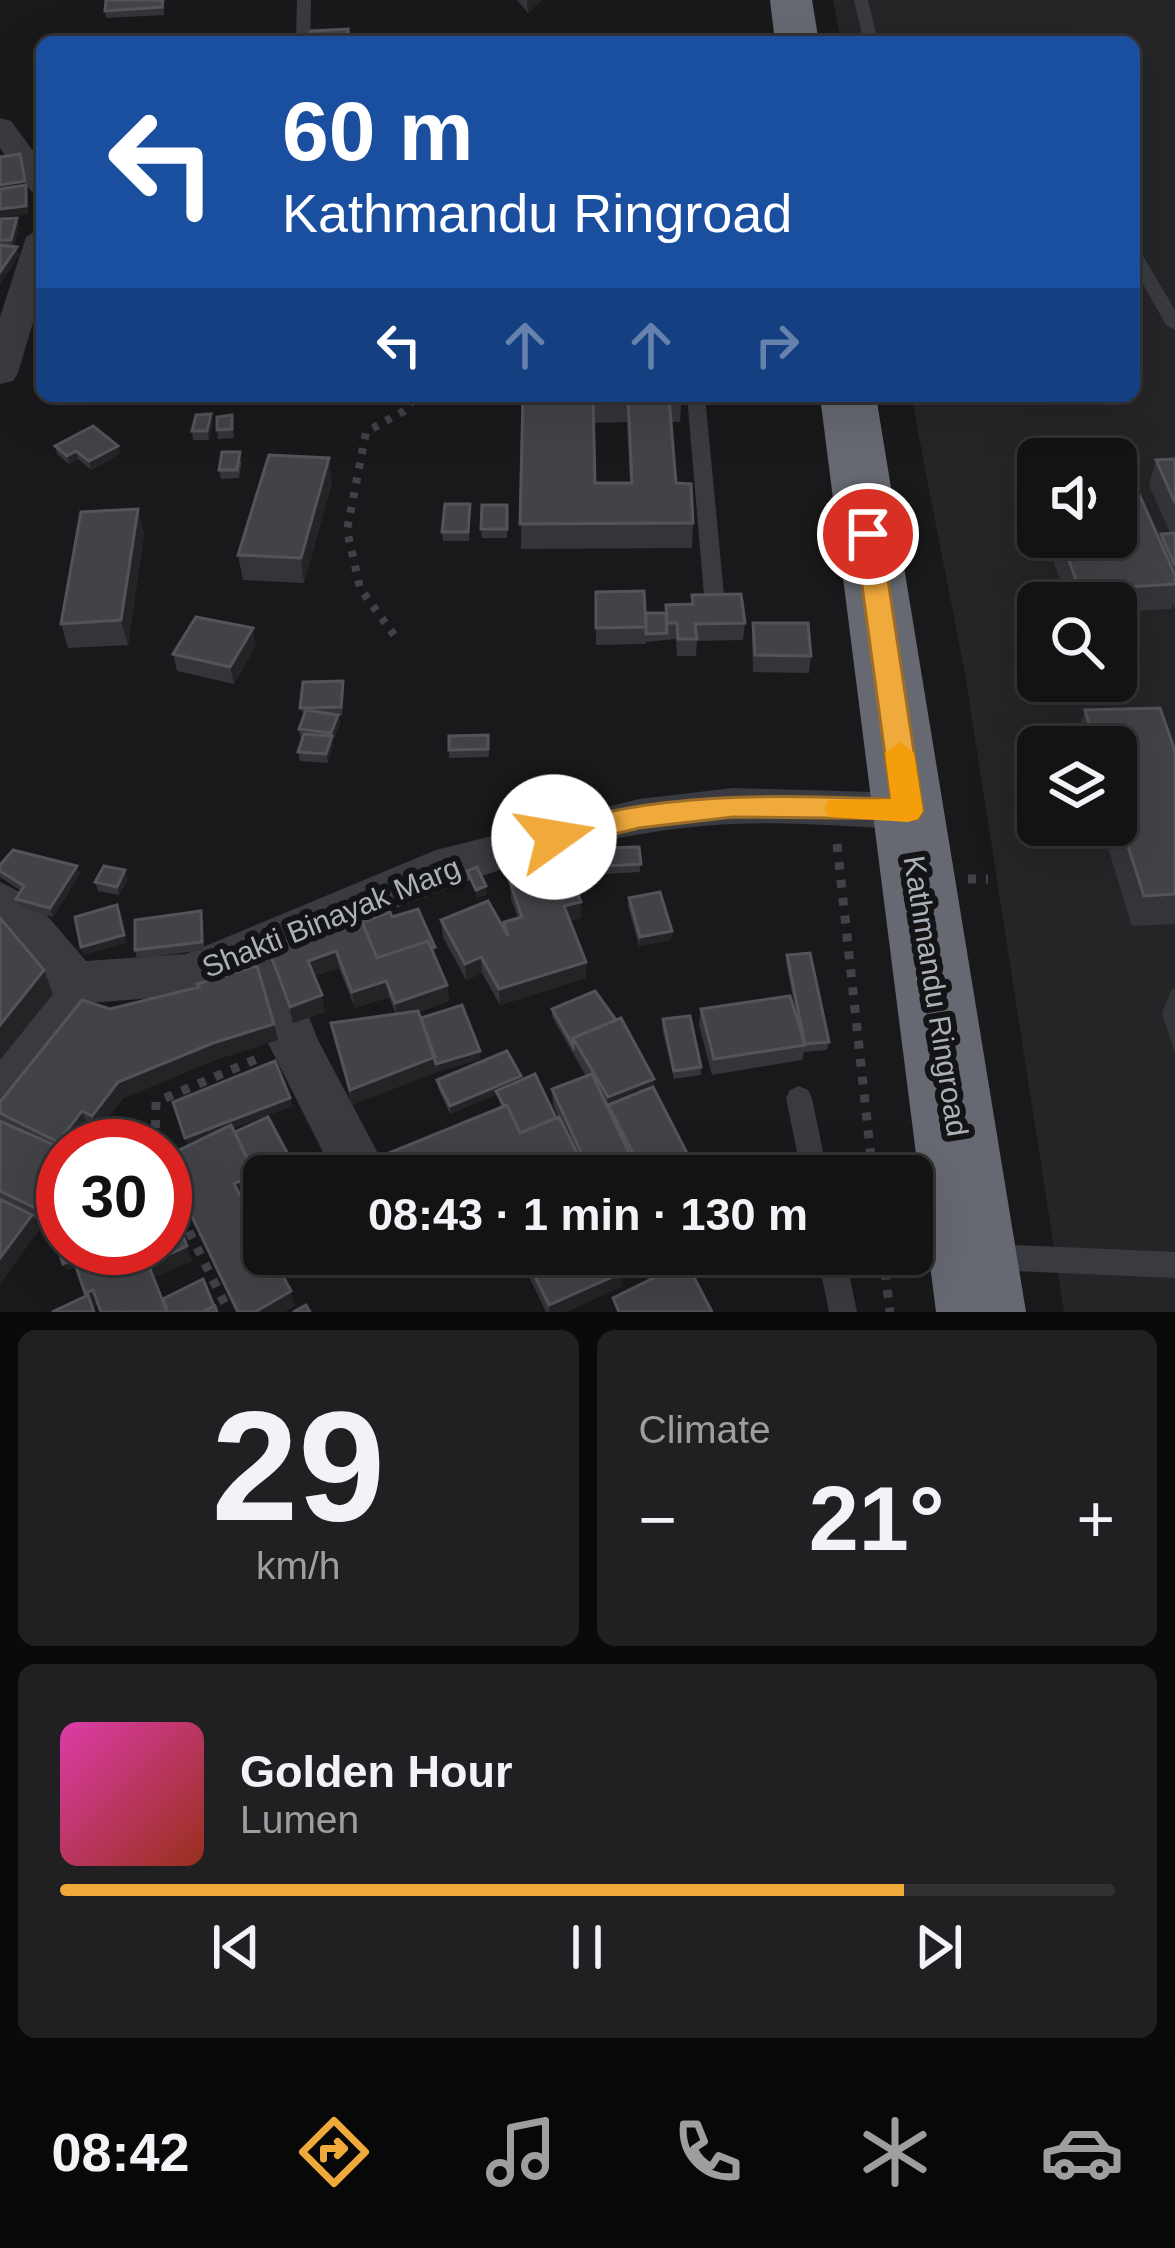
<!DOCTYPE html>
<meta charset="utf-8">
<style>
:root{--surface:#131314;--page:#202022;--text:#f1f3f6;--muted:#9d9ea0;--line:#323234;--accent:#f0aa3c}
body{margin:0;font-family:Helvetica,sans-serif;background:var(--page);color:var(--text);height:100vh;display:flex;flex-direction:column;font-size:45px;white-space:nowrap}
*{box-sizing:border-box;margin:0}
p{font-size:39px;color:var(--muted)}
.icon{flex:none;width:66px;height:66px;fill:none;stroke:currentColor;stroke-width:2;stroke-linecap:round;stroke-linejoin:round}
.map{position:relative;height:1312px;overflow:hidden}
.side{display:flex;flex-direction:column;gap:18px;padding:18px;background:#0a0a0b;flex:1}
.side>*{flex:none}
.banner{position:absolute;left:36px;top:36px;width:1104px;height:366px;border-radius:18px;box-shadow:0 12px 48px #0002,0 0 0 3px var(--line);background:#1a4fa0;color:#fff;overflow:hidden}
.buttons{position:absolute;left:1017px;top:438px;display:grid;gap:24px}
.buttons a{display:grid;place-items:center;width:120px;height:120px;border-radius:18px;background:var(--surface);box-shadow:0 12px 48px #0002,0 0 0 3px var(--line);font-size:60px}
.speed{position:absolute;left:36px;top:1119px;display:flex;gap:24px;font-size:60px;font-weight:700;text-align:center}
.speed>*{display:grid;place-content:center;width:156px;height:156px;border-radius:50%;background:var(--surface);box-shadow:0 12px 48px #0002,0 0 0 3px var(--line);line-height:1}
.speed .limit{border:18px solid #d22;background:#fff;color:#111}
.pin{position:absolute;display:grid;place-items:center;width:102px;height:102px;color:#fff;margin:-51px;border:6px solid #fff;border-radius:50%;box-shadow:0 3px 12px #0007}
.me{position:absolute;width:132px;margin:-66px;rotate:77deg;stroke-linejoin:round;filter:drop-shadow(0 0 9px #0008)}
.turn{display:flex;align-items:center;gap:42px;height:252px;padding:0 48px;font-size:54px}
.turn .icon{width:156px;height:156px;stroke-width:2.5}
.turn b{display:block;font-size:84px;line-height:102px}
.lanes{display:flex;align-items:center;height:114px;padding:0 48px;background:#0003;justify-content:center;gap:60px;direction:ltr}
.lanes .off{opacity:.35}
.big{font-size:90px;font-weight:700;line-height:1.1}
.side .card{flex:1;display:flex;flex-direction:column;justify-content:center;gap:18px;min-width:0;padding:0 42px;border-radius:18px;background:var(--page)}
.side .dial{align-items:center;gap:0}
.dial b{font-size:156px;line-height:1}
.song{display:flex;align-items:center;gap:36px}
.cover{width:144px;height:144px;border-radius:18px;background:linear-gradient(135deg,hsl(320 70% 55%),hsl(10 70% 35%))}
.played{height:12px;border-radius:6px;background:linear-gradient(90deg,var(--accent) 80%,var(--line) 80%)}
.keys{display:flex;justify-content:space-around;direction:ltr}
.heat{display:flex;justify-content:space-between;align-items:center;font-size:66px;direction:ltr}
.side .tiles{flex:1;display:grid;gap:18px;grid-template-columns:1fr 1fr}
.card:last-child{grid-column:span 2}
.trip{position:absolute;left:243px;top:1155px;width:690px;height:120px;border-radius:18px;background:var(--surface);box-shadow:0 12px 48px #0002,0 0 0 3px var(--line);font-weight:700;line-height:120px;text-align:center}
.tabs{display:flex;height:192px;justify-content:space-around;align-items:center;background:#080808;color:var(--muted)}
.tabs .icon{width:84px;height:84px}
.tabs .active{color:var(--accent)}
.tabs b{font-size:54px;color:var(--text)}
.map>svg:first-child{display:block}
.built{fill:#252528;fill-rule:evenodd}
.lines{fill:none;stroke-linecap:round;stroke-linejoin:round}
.path-far1{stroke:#404247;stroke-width:8;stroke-dasharray:6 9;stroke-linecap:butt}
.path{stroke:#404247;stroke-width:9;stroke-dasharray:8 10;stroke-linecap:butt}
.lane{fill:#3a3b40;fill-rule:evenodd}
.street{fill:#3a3b40;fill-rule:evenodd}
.highway{fill:#666971;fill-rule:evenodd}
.wall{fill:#353539;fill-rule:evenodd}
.shaded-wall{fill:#242427}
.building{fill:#424347;stroke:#525459;stroke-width:3;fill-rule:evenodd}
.route{fill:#f0aa3c;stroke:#9c6e27;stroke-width:3}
.slow{fill:#f59e0b}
.labels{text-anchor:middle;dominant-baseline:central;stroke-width:12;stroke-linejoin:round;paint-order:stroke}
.street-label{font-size:30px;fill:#abb1ba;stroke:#141416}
</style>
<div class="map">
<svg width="1175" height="1312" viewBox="0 0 1175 1312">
<rect width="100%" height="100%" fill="#19191b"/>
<path class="built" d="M833 0H1175V1312H1064L965 674 911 396H1134V42H841ZM1038 459H1116V537H1038ZM1038 603H1116V681H1038ZM1038 747H1116V825H1038Z"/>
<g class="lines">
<path class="path-far1" d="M394 635 360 588 347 530 366 432 404 411 417 396"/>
<path class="path" d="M837 844 873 1176
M968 879H988
M155 1146 156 1102 259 1058
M165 1183 229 1312
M883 1254 890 1312"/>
<path class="lane" d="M297 0H311L310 42H296Z
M854 0H868L878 42H864Z
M1134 249 1142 254 1175 310V330L1166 325 1134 268Z
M687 396H705L724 595 714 602 704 595Z
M799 1086 808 1090 812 1098 828 1176H802L786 1098 790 1090Z
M990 1244 1175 1252V1278L990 1270 980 1266 976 1257 980 1248Z
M817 1254H845L857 1312H829Z"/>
<path class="street" d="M0 118 11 121 42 163V193L31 191 0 148Z
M42 227V292L18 373 13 381 0 384V317L26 237Z
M733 788 908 793 924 798 931 811 924 824 908 829C850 827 791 821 733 824 583 830 438 889 302 947L289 965 318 1040 390 1176H335L269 1045 243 973 190 995 89 1003 18 1120 0 1127V1058L46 985 0 928V882L32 898 86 961 186 954 436 850 639 799Z"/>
<path class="highway" d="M770 0H812L819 42H775Z
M820 396H876L1026 1312H936Z"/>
</g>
<path class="wall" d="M517 0H541L528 13Z
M164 5V15L106 18 105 11Z
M17 218 19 226 14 246 19 255 0 284V219Z
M229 396H303L229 397Z
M523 396H682L680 422H671L676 483 693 523 692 548 521 549ZM627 422 630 483H595L594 423Z
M232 415 234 438 218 439 217 430Z
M213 423 209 440H193L192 431Z
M55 446 120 454 91 470 78 459 69 464 57 454Z
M1119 449 1159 540 1161 534 1170 533 1149 485 1156 460 1175 459V609L1173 604 1171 609 1116 612V603H1069L1044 537H1116V459H1038V520L1022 478 1028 454Z
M242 460 239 478 221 479 219 470Z
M332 482 304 583 243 580 238 555Z
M470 504 469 541H443L442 532Z
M507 505V538H482L481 529Z
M138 509 144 534 128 645 68 648 61 624Z
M596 592 646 613H665L666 605 692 604V595L745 623 743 640 697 641 696 656H677L676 639 646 642V644L596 645Z
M753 623 811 656 809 673 753 672 752 640Z
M256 645 234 684 177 671 173 654Z
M343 681 344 690 342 716H339L340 724 332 742 328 763 300 761 298 752 303 738 300 737 299 729 304 716 300 708Z
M1085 710 1175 751V924L1132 926 1101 825H1116V747H1077L1075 742Z
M488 735 489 757 449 758V736Z
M639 847 640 872 604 874 603 848Z
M569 857 595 877 578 883 569 866Z
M0 865 77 866 80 874 53 917 19 907 16 899 21 891 0 877Z
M128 879 119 895 98 891 95 882Z
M510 882 581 918 570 921 586 962V978L500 1005 482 973 466 980 443 937 441 920 505 931 504 922 518 918 511 899Z
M629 898 672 931 671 940 639 946 628 906Z
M392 917 435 947 434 956 447 985 449 1001 419 1012 421 1018 480 1059 436 1072 352 1105 331 1023 396 1014 389 997 355 1008 339 968 314 976 325 1012 293 1023 272 964 268 948 362 922Z
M203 920 204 950 137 959 135 950Z
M787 955 829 1042 827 1050 804 1052 802 1060 712 1075 699 1025 701 1009 797 1018 786 963Z
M1172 989H1175V1054L1162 1013Z
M110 1009 278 1040 218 1059 123 1098 98 1131 88 1127 63 1146V1206L49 1226 33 1218 39 1230 0 1283V1102Z
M552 1009 653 1087 690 1159 705 1176H640L631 1158 630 1172 619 1176H585L583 1171V1176H384L379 1157 501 1107 497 1094 450 1114 438 1088 437 1080 521 1076V1081L556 1118 558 1117 553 1104 552 1089 586 1076 552 1017Z
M663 1019 701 1067V1075L674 1079 662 1028Z
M290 1098 292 1106 233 1128 235 1132 294 1170 241 1198 295 1306 284 1312H236L165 1163 188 1146 173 1102Z
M518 1254H614L622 1286 566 1312H546Z"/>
<path class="shaded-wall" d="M527 0H541L528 13Z
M20 154 28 194V214L0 217V185Z
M17 218 19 226 13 248 11 240Z
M17 247 19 255 0 284V272Z
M211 414 213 423 209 440 207 431Z
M118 446 120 454 91 470 89 461Z
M76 451 78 459 69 464 67 456Z
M329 458 332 482 304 583 301 558Z
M138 509 144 534 128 645 121 620Z
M253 628 256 645 234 684 230 667Z
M338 715 340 724 333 742 331 733Z
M332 736 333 745 328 763 326 754Z
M77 866 80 874 53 917 50 908Z
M595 868V877L578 883V874Z
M125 870 128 879 119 895 117 887Z
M486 886 487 895 476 898V890Z
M581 902V918L565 922 564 906Z
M117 905 127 943 84 955 81 947Z
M672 931 671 940 639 946 640 937Z
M336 951 339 968 311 977 308 961Z
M481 957 482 973 466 980 465 964Z
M586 962V978L500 1005 499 989Z
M44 970 53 994 0 1060V1025Z
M386 981 389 997 355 1008 352 992Z
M447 985 449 1001 398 1019 395 1003Z
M322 995 325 1012 293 1023 290 1007Z
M274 1024 278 1040 218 1059 123 1098 98 1131 92 1116 118 1082 213 1043Z
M480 1051V1059L436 1072V1064Z
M435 1057 436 1072 352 1105 350 1090Z
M521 1076V1084L450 1114V1106Z
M654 1079 653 1095 607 1113 608 1097Z
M290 1098 292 1106 188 1146 185 1138Z
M82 1111 88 1127 74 1146H63V1154L58 1142Z
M631 1157 630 1172 619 1176H590V1172Z
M292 1162 294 1170 283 1176H266Z
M583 1165V1176H571L570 1170Z
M255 1174 264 1177V1186L239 1199 234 1184Z
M63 1182V1206L49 1226 42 1211Z
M32 1215 39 1230 0 1283V1258Z
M187 1246 192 1261 154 1278 148 1264Z
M95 1250 98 1257 67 1271 63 1264Z
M284 1254H314L288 1268Z
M623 1272 622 1286 566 1312H549V1305Z
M93 1290 99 1304 93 1307 95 1312 85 1293Z
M291 1291 295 1306 284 1312H255Z"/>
<path class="building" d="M106 0H163L162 7 105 11Z
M348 29 349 42H311V31Z
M20 154 25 181 0 185V157Z
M26 185V206L0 209V189Z
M17 218 11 240H0V219Z
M0 245 17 247 0 272Z
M523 396H682L669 398 676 483 691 484 693 523 520 524ZM593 398H628L632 483H595Z
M211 414 207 431H192L196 415Z
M232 415V429L217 430V417Z
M93 426 118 446 89 461 76 451 67 456 55 446Z
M1119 449 1175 575V584L1080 590 1060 537H1116V459H1038V481L1028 454Z
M222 452H240L237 470H219Z
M269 455 329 458 301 558 238 555Z
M1175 459V503L1156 460Z
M445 504H470L468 532H442Z
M482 505H507V529H481Z
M138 509 121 620 61 624 81 512Z
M1175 533V566L1161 534Z
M644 591 646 627 596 628V592Z
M741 594 745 623 695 624 697 639H678L677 623H667L666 605 693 604 692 595Z
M646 613H666L667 633 646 634Z
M196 617 253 628 230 667 173 654Z
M753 623H808L811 656 755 655Z
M343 681 341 707 300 708 303 682Z
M1160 708 1175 751V894L1144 896 1116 809V747H1096L1085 710Z
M306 710 338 715 331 733 299 729Z
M304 734 332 736 326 754 298 752Z
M488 735V749L449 750V736Z
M639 847 641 864 604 866 603 848Z
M13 850 77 866 50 908 16 899 24 886 0 871V865Z
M586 851 595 868 578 874 569 857Z
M104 866 125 870 117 887 95 882Z
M477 867 486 886 476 890 467 871Z
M568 868 581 902 564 906 586 962 499 989 481 957 465 964 441 920 488 901 508 936 504 922 522 917 510 882Z
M660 892 672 931 640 937 629 898Z
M117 905 124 935 81 947 75 917Z
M418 909 435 947 431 948 428 941 377 958 362 922 390 912 392 917Z
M201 911 202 942 135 950V920Z
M359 914 377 958 428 941 447 985 395 1003 386 981 352 992 336 951 308 961 322 995 290 1007 268 948Z
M0 918 44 970 0 1025Z
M810 953 829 1042 805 1044 787 955Z
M257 966 274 1024 213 1043 118 1082 92 1116 82 1111 58 1142 0 1113V1102L82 1000 110 1009 199 987 197 984Z
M595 991 616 1020 573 1038V1046L552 1009Z
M790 996 805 1045 714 1059 701 1009Z
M462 1005 480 1051 436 1064 421 1018Z
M418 1011 435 1057 350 1090 331 1023Z
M690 1016 701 1067 674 1071 663 1019Z
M621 1018 654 1079 608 1097 573 1038Z
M507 1051 521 1076 450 1106 437 1080Z
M275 1061 290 1098 185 1138 173 1102Z
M535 1074 556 1118 520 1133 507 1105 504 1106 496 1091Z
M592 1074 631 1157 590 1172 552 1089Z
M653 1087 690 1159 653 1176H645L608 1105Z
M507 1105 520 1133 559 1117 583 1165 570 1170 573 1176H387L379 1157Z
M268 1117 292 1162 257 1181 235 1132Z
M0 1121 63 1149V1182L42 1211 0 1191Z
M231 1125 255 1174 234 1184 264 1240V1254H271L291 1291 255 1312H238L165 1161V1157Z
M694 1157 705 1176H653Z
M165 1191 187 1246 148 1264 167 1312H101L93 1290 85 1293 71 1252 80 1248H165Z
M0 1199 32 1215 0 1258Z
M63 1230V1248H80L71 1252 74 1259 63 1264 53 1234Z
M524 1254H614L623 1272 549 1305Z
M686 1262 712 1312H619L613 1298Z
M203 1279 214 1306 202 1312H168L163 1299Z
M88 1295 94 1312H52Z
M306 1305 310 1312H293Z
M215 1306 217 1312H202Z"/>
<path class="route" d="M868 526 881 534 923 811 918 819 733 817 639 828 554 849 544 845 539 837 544 829C658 791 773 795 891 799L855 534Z"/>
<path class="slow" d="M900 742 914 753 923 811 918 819 908 822 829 817 824 808 829 800 891 799 885 753Z"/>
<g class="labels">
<g class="street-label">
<text transform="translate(331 917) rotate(-22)">Shakti Binayak Marg</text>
<text transform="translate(936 996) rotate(81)">Kathmandu Ringroad</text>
</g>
</g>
</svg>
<div class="buttons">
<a><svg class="icon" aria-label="sound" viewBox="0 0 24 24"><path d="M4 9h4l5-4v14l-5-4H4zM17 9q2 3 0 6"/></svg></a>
<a><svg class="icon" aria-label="search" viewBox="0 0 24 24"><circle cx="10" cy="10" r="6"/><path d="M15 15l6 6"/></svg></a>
<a><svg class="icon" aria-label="layers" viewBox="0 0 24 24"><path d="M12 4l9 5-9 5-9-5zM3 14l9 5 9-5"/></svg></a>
</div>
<div class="speed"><div class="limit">30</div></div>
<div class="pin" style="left:868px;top:534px;background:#d93025"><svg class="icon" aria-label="arrive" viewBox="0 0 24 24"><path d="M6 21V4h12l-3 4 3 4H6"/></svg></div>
<svg class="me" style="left:554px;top:837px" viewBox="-20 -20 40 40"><circle r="19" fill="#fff"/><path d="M0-13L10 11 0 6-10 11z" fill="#f0aa3c"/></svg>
<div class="trip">08:43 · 1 min · 130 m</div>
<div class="banner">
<div class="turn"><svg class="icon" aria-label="left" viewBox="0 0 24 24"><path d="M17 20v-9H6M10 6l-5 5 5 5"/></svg><div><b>60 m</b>Kathmandu Ringroad</div></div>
<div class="lanes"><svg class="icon" aria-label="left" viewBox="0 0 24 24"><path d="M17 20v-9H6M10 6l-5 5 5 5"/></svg><svg class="icon off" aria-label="ahead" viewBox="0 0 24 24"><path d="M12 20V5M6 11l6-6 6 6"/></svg><svg class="icon off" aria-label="ahead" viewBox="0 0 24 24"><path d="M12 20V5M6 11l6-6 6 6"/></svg><svg class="icon off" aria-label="right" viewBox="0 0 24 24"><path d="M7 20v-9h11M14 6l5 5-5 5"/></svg></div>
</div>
</div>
<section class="side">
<div class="tiles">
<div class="card dial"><b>29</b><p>km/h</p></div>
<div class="card"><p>Climate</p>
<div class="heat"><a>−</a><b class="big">21°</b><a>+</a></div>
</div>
<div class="card">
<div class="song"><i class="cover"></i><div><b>Golden Hour</b><p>Lumen</p></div></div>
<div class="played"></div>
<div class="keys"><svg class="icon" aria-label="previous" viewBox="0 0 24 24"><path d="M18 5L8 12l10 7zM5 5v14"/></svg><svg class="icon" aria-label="pause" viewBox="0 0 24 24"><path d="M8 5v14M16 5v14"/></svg><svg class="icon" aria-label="next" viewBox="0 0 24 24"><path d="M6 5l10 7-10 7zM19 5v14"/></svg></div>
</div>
</div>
</section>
<nav class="tabs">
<b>08:42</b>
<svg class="icon active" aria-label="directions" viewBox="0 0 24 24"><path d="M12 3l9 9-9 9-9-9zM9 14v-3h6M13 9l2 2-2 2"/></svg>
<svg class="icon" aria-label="music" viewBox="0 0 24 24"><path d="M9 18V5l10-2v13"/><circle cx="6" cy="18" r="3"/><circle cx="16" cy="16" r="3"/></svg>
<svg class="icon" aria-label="phone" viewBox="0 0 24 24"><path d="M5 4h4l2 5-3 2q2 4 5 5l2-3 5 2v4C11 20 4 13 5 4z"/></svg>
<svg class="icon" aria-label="climate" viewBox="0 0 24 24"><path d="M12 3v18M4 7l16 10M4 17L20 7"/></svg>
<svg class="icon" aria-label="car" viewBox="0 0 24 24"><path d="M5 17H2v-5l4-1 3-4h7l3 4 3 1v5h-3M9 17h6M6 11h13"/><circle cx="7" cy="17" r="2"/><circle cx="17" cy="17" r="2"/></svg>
</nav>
